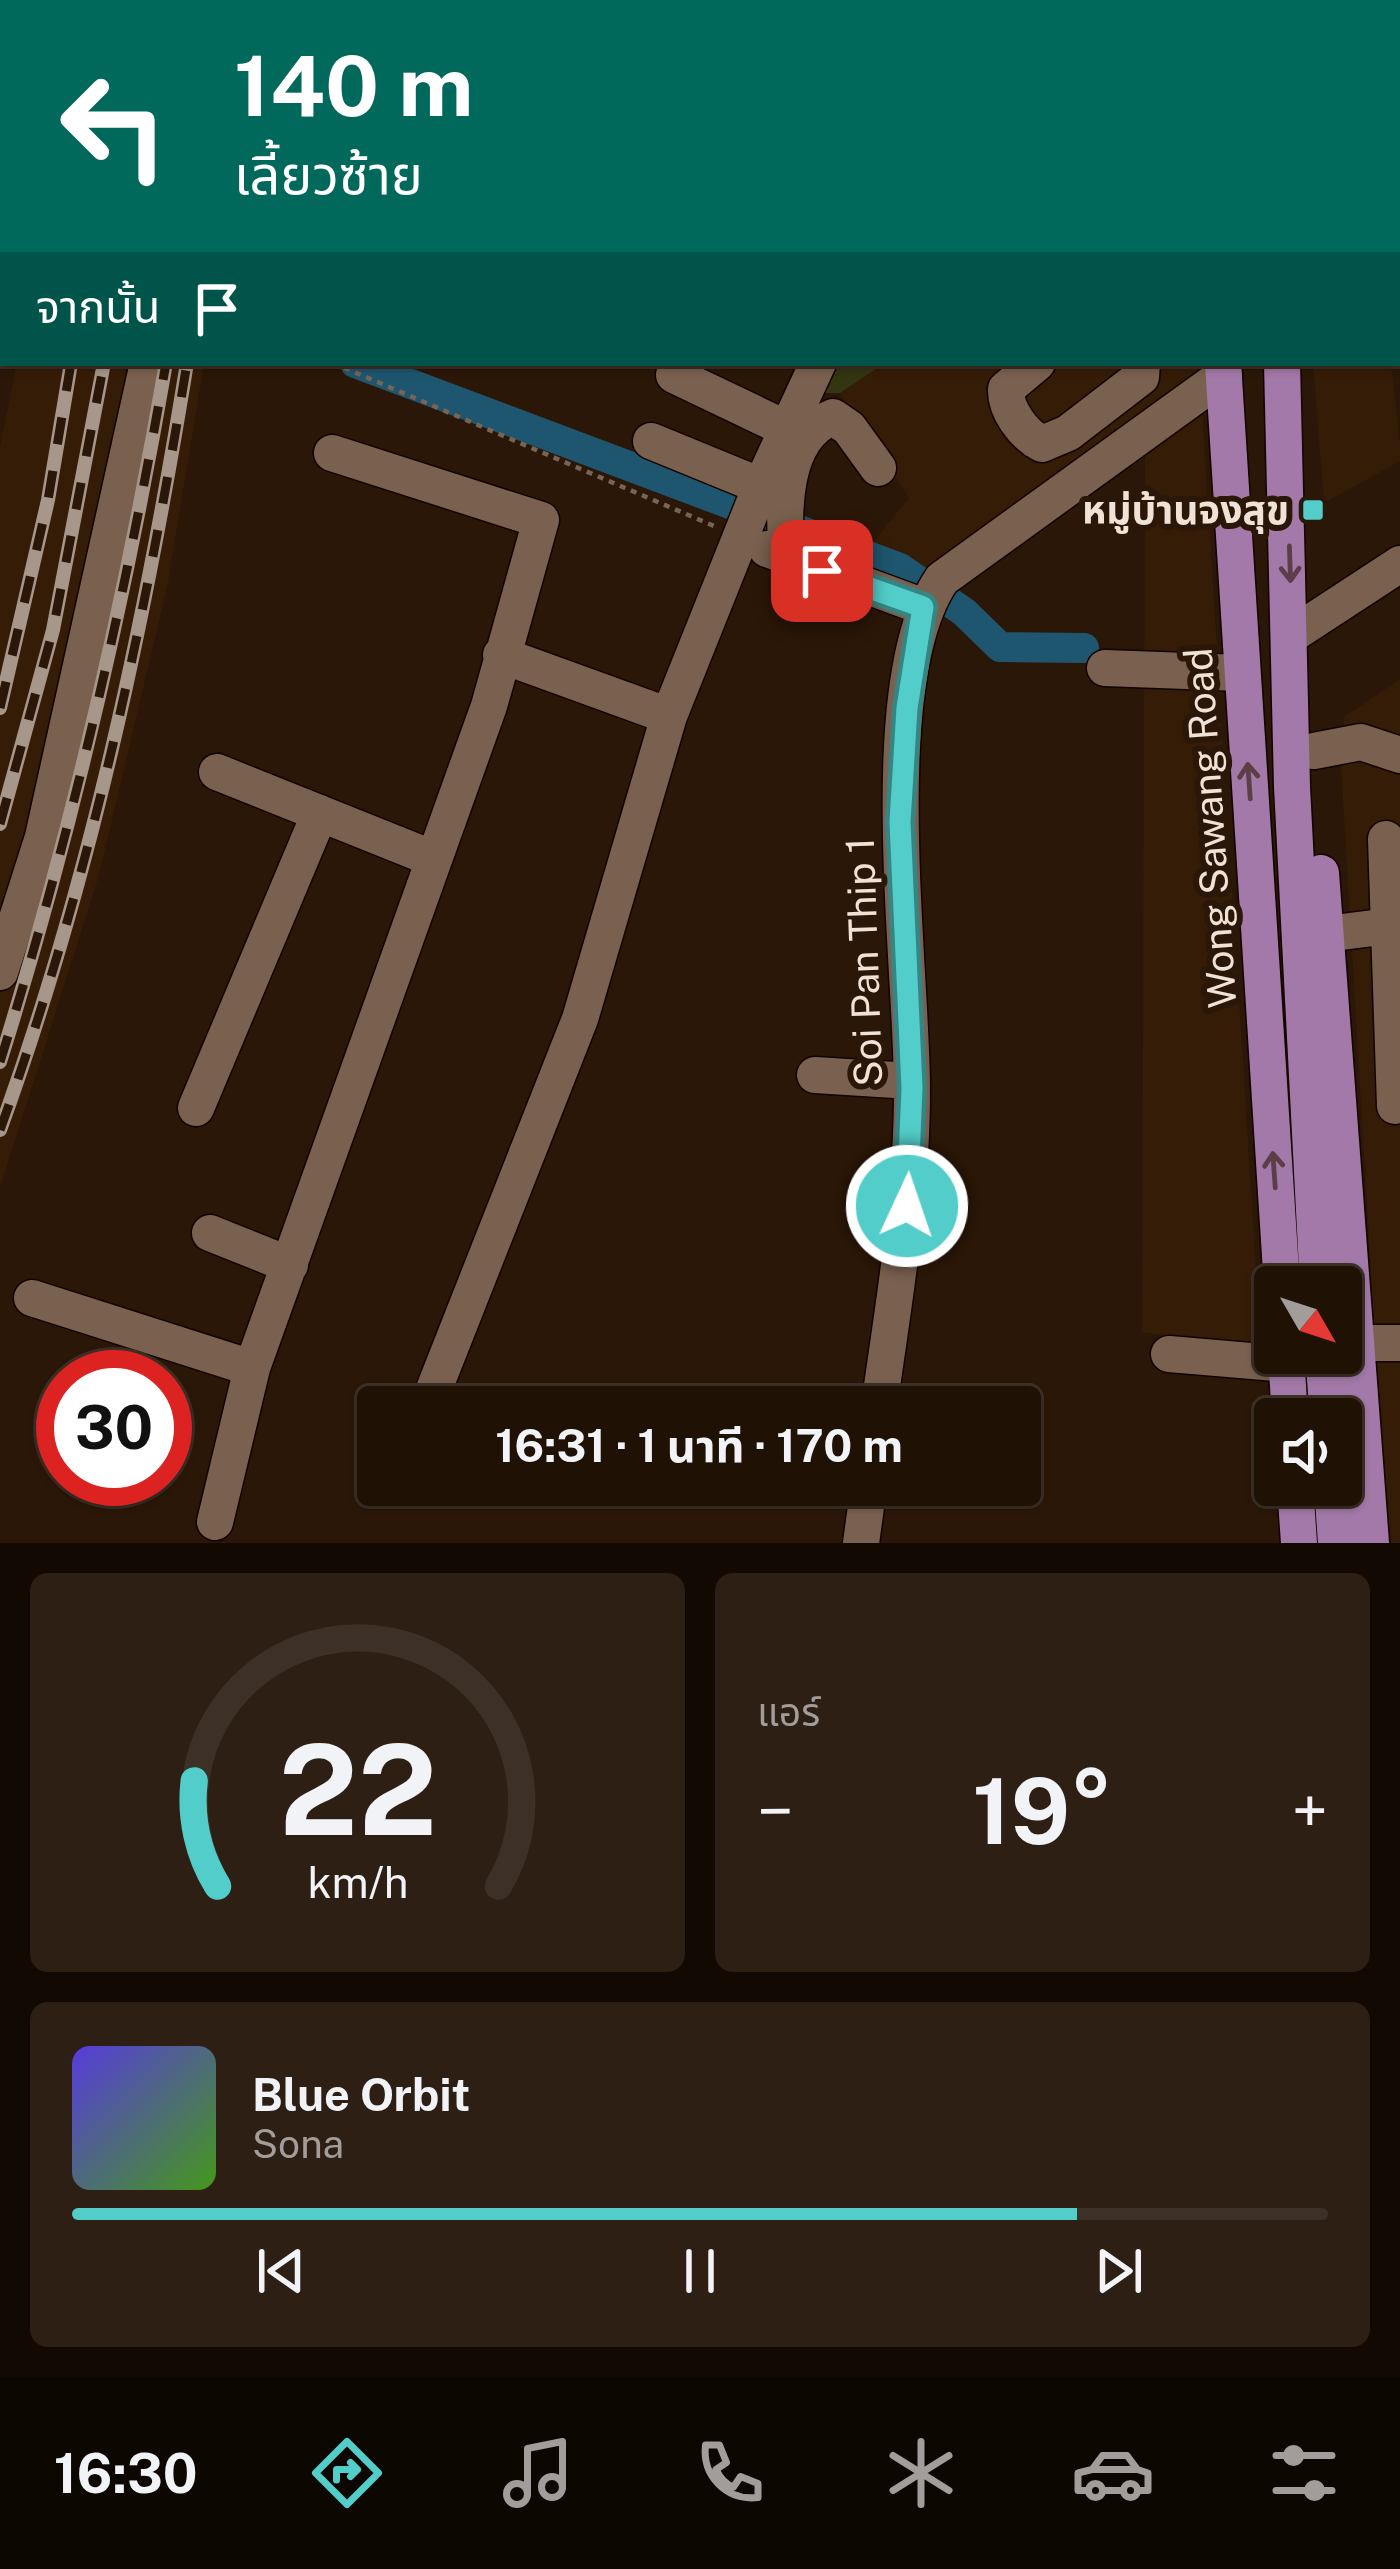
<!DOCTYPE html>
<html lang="th">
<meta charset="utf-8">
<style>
:root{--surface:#201105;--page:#2d1f13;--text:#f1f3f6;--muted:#a29d9a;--line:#3d3127;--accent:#53cdc9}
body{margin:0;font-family:"Public Sans","Noto Sans Thai",sans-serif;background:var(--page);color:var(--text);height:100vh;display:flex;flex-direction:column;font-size:45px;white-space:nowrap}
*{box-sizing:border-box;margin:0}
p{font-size:39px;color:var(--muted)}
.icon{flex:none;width:66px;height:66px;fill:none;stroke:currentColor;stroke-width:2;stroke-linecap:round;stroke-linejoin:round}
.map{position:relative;height:1543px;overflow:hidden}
.side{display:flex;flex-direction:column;gap:30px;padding:30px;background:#120903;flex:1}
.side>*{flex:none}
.banner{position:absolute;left:0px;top:0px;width:1401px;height:366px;box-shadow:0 3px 9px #0004,0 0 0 3px var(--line);background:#00695c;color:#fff;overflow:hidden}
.needle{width:78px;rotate:129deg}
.controls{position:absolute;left:1254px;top:1266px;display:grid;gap:24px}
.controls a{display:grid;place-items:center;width:108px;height:108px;border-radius:12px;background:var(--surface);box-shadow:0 3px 9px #0004,0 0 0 3px var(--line);font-size:60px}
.speed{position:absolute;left:36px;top:1350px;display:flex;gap:24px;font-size:60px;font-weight:700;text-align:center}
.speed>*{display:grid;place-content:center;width:156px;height:156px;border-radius:50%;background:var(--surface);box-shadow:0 3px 9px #0004,0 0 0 3px var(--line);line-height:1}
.speed .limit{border:18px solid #d22;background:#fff;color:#111}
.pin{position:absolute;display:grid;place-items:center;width:102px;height:102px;color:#fff;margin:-51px;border-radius:24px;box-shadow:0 6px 18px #0006}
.me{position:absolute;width:132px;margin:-66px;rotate:3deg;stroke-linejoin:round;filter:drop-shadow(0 0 9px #0008)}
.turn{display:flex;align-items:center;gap:42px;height:252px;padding:0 36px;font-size:54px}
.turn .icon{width:156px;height:156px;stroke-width:2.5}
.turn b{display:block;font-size:84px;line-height:102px}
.then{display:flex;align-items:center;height:114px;padding:0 36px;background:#0003;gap:24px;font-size:45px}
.big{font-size:90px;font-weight:700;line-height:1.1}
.side .widget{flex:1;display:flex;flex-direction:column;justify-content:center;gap:18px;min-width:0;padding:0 42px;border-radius:18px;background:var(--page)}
.side .dial{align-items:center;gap:0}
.dial svg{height:312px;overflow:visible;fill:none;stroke:var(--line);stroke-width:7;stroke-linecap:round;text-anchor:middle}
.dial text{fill:var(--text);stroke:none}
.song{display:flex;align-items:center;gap:36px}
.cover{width:144px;height:144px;border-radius:18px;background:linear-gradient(135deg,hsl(250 70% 55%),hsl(100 70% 35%))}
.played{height:12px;border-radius:6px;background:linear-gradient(90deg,var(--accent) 80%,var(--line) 80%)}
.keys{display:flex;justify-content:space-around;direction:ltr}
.heat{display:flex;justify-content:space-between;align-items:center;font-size:66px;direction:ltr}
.side .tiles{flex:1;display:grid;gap:30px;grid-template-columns:1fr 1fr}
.widget:last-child{grid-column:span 2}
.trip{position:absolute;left:357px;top:1386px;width:684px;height:120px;border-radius:12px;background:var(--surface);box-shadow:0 3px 9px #0004,0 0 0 3px var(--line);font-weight:700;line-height:120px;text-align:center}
.tabs{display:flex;height:192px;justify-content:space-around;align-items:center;background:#0d0702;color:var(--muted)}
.tabs .icon{width:84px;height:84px}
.tabs .current{color:var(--accent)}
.tabs b{font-size:54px;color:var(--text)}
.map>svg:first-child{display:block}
.built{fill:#351c06}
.green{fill:#343612}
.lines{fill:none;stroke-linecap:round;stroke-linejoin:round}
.canal{stroke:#1e566f;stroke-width:30}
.minor-casing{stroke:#120300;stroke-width:39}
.major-casing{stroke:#120300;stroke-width:39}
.highway-casing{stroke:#120300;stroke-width:39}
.path{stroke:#766456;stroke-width:4.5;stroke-dasharray:6 6;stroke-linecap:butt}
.minor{stroke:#7a614f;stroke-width:36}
.major{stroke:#a279a8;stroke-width:36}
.highway{stroke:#bc89e3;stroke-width:36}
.rail-casing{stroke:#a7978a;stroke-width:14}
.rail{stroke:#2b1707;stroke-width:9;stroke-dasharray:27;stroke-linecap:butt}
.oneway{stroke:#5b3e47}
.route-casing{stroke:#368583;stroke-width:30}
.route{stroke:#53cdc9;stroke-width:21}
.poi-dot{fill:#53cdc9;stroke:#2b1707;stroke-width:4.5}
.labels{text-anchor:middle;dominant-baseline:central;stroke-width:12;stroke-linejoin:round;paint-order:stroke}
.poi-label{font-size:39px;font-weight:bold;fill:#f0e2d7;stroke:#2b1707;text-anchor:end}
.street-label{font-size:39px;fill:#f0e2d7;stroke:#2b1707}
</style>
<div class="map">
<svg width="1400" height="1543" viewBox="0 0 1400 1543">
<rect width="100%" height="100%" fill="#2b1707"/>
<path class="built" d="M17 363H204L168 583 99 875 0 1188V446Z
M885 363H1199L1261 1349 1142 1332 1145 450 957 587 948 614 902 582 855 565 909 498 840 393Z
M1313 363H1391L1400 445V461L1324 503Z
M1400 679V1543H1387L1341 765 1344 717Z"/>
<path class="green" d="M831 363H885L840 393H818Z"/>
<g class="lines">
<path class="canal" d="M0 235 3 236
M1398 256 1400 254
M355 363 900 568 964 612 1000 647 1084 648"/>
<g class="minor-casing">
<path id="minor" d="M870 0 878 3
M256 3V0
M648 3 649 0
M1161 3 1166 0
M1398 276 1400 275
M1037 363 1006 389C1005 410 1024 435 1042 444L1068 433 1141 377 1142 363
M674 375 791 431
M651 441 761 486
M767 549 924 607
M788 559C782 514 782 436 833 417L849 428 878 468
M1293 634 1400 564
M501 655 669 716
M1105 668 1241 673
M1314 751 1361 742 1400 755
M217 772 434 859
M1386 839 1395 1106
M1326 934 1389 926
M0 972 43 837 148 363
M815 1075 911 1081
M196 1108 320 813
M210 1233 290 1265
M32 1298 252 1368
M1355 1343H1400
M1169 1354 1287 1364
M427 1407 580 1019 669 716 761 486 818 363
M879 1407C894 1301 912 1198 912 1090 912 963 872 681 942 579L1224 375
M215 1522 252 1368 489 706 541 520 332 453
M861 1543 869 1485"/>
</g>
<g class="major-casing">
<path id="major" d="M1197 0V3
M1256 0V3
M0 178 3 159
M1223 363 1282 1287
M1282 363 1292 787 1318 1287
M1321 873 1371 1543
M1286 1353 1290 1419
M1323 1353 1328 1419
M1295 1485 1299 1543
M1332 1485 1336 1543"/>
</g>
<g class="highway-casing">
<path id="highway" d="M41 0V3
M0 320 3 305"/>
</g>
<path class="path" d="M0 236 3 223
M0 247H3
M333 363 714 526"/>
<use href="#minor" class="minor"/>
<use href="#major" class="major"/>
<use href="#highway" class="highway"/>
<g class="rail-casing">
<path id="rail" d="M115 3V0
M148 3V0
M204 3V0
M225 3V0
M0 708 48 500 71 363
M0 824 53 630 104 363
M0 1062C72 832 125 601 166 363
M0 1130C90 882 145 622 187 363"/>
</g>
<use href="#rail" class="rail"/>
</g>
<defs><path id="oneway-shaft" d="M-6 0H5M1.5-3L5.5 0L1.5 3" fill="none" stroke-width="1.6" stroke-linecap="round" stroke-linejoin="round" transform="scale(3)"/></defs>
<g class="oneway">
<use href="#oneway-shaft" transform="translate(1290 564) rotate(88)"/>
<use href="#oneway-shaft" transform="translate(1249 781) rotate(-94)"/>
<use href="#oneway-shaft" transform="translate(1274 1170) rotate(-94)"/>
</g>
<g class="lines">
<g class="route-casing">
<path id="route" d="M822 571 923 607 907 708 900 822 912 1088 907 1206"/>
</g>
<use href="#route" class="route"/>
</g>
<rect class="poi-dot" x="1301" y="498" width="24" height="24" rx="6"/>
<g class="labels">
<g class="poi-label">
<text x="1289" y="510">หมู่บ้านจงสุข</text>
</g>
<g class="street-label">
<text transform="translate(1210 828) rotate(-94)">Wong Sawang Road</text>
<text transform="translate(864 962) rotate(-92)">Soi Pan Thip 1</text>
</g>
</g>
</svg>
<div class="controls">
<a><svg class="needle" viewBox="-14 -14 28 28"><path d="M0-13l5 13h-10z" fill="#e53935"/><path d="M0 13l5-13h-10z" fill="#a29d9a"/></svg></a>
<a><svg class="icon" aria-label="sound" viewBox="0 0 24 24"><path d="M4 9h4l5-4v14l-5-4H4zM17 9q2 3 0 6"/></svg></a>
</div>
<div class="speed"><div class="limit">30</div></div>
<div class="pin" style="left:822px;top:571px;background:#d93025"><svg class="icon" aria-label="arrive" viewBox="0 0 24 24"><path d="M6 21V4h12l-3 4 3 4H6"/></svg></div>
<svg class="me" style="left:907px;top:1206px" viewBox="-20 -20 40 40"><circle r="17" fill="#53cdc9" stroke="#fff" stroke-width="3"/><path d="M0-11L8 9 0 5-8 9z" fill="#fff"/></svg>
<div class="trip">16:31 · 1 นาที · 170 m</div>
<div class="banner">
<div class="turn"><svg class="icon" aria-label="left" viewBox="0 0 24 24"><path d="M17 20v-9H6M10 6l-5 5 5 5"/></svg><div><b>140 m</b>เลี้ยวซ้าย</div></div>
<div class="then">จากนั้น<svg class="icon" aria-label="arrive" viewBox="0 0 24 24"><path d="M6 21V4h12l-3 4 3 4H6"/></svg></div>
</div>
</div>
<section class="side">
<div class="tiles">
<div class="widget dial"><svg viewBox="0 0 100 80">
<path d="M14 69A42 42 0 1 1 86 69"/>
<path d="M14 69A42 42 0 0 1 8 42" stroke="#53cdc9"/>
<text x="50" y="56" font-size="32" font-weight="700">22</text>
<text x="50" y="72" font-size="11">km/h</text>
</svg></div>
<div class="widget"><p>แอร์</p>
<div class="heat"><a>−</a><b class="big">19°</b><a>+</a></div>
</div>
<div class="widget">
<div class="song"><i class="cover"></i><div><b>Blue Orbit</b><p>Sona</p></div></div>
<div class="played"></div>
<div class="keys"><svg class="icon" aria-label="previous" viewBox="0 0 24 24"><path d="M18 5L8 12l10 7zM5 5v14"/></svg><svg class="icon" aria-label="pause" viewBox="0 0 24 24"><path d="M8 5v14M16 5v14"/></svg><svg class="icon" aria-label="next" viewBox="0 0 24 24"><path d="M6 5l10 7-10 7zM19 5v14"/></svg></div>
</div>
</div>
</section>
<nav class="tabs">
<b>16:30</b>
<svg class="icon current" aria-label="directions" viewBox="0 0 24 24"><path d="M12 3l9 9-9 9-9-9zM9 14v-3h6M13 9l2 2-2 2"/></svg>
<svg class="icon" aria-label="music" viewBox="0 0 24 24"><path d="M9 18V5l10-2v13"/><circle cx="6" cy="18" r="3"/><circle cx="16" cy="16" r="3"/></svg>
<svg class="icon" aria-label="phone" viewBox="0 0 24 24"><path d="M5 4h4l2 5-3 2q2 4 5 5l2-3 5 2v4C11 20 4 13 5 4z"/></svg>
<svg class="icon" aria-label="climate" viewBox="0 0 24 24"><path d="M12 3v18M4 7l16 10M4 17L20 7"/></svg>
<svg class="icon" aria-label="car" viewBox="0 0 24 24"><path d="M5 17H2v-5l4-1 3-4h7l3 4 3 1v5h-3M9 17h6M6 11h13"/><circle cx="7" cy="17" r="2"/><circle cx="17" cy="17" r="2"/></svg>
<svg class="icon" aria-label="filters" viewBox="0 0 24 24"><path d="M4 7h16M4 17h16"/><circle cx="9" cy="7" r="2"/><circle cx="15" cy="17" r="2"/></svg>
</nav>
